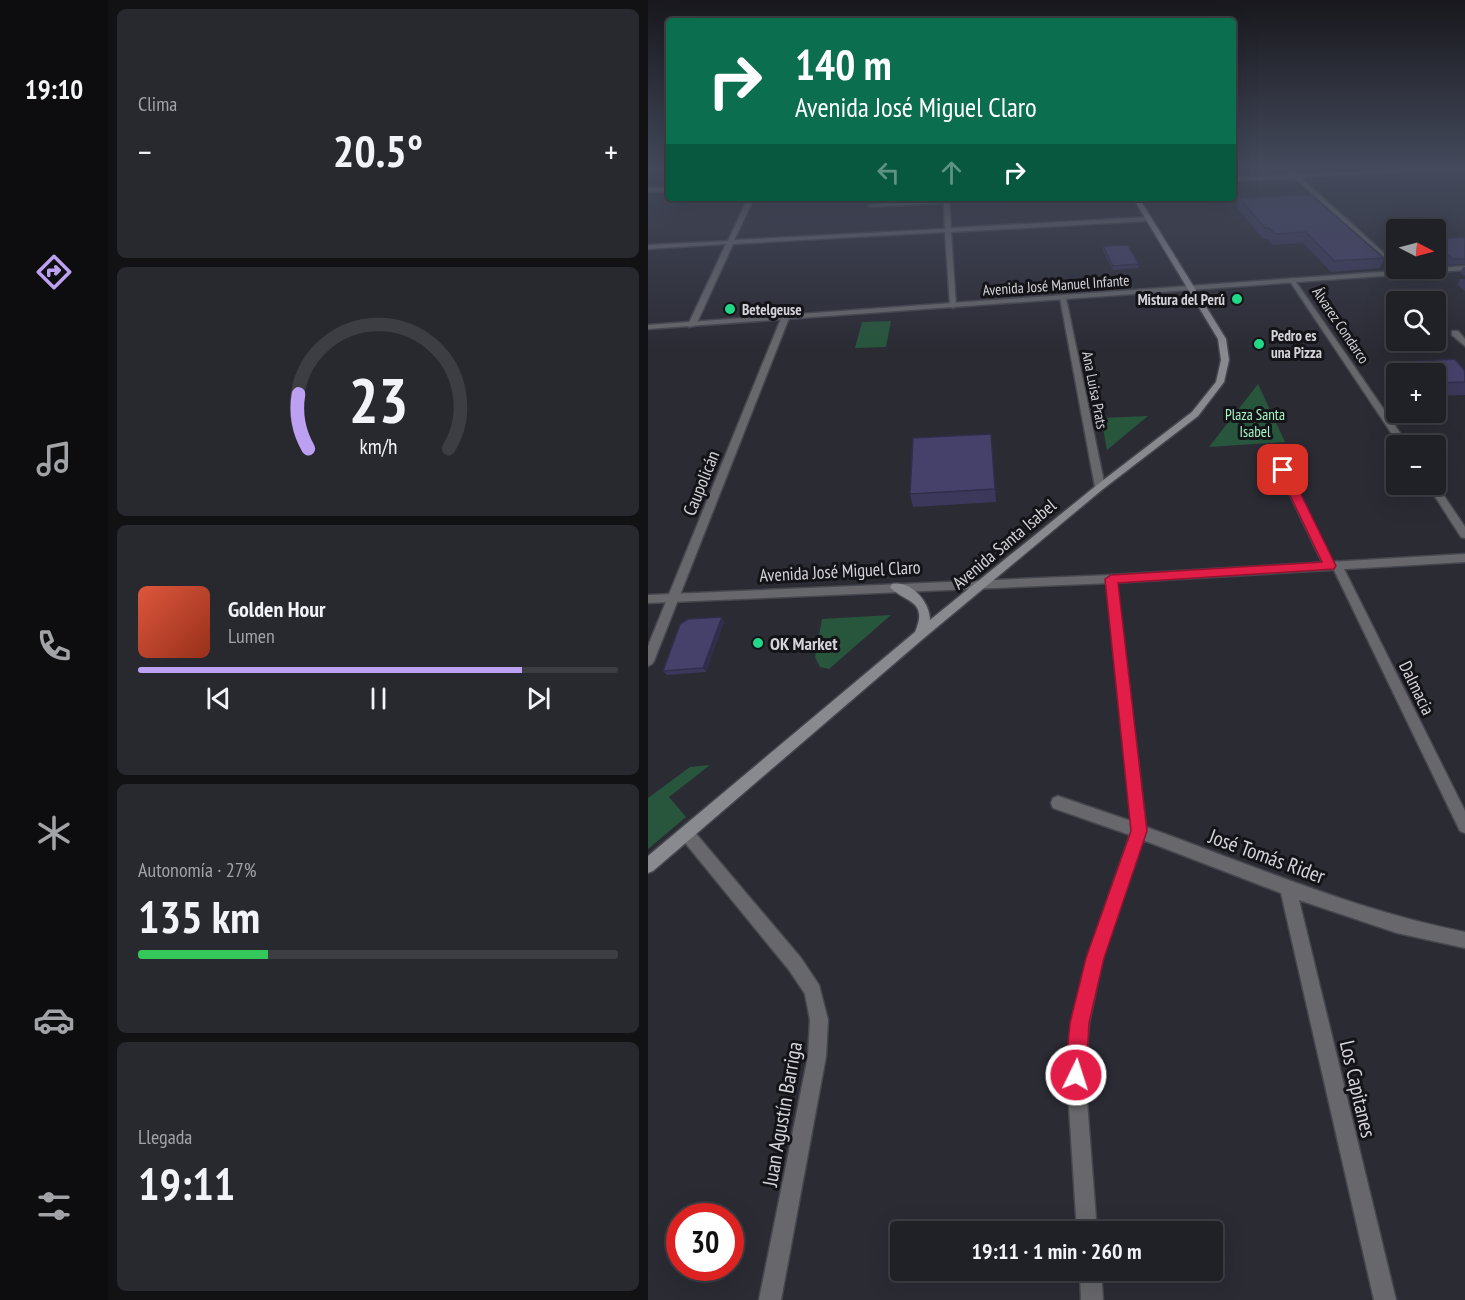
<!DOCTYPE html>
<html lang="es">
<meta charset="utf-8">
<style>
:root{--surface:#202027;--page:#28282f;--text:#f1f3f6;--muted:#a2a3a7;--line:#3d3e44;--accent:#bca0f2}
body{margin:0;font-family:"PT Sans Narrow",sans-serif;background:var(--page);color:var(--text);height:100vh;display:flex;flex-direction:column;font-size:22px;white-space:nowrap}
*{box-sizing:border-box;margin:0}
p{font-size:20px;color:var(--muted)}
.icon{flex:none;width:33px;height:33px;fill:none;stroke:currentColor;stroke-width:2;stroke-linecap:round;stroke-linejoin:round}
.map{position:relative;flex:1;overflow:hidden}
.sheet{display:flex;flex-direction:column;gap:9px;padding:9px;background:#121215;width:540px}
.sheet>*{flex:none}
.banner{position:absolute;left:18px;top:18px;width:570px;height:183px;border-radius:6px;box-shadow:0 6px 24px #0002,0 0 0 2px var(--line);background:#0b6e4f;color:#fff;overflow:hidden}
.needle{width:39px;rotate:96deg}
.buttons{position:absolute;left:738px;top:219px;display:grid;gap:12px}
.buttons a{display:grid;place-items:center;width:60px;height:60px;border-radius:6px;background:var(--surface);box-shadow:0 6px 24px #0002,0 0 0 2px var(--line);font-size:30px}
.speed{position:absolute;left:18px;top:1203px;display:flex;gap:12px;font-size:30px;font-weight:700;text-align:center}
.speed>*{display:grid;place-content:center;width:78px;height:78px;border-radius:50%;background:var(--surface);box-shadow:0 6px 24px #0002,0 0 0 2px var(--line);line-height:1}
.speed .limit{border:9px solid #d22;background:#fff;color:#111}
.pin{position:absolute;display:grid;place-items:center;width:51px;height:51px;color:#fff;margin:-26px;border-radius:12px;box-shadow:0 3px 9px #0006}
.me{position:absolute;width:66px;margin:-33px;rotate:4deg;stroke-linejoin:round;filter:drop-shadow(0 0 4px #0008)}
.turn{display:flex;align-items:center;gap:21px;height:126px;padding:0 30px;font-size:27px}
.turn .icon{width:78px;height:78px;stroke-width:2.5}
.turn b{display:block;font-size:42px;line-height:51px}
.lanes{display:flex;align-items:center;height:57px;padding:0 30px;background:#0003;justify-content:center;gap:30px;direction:ltr}
.lanes .off{opacity:.35}
.big{font-size:45px;font-weight:700;line-height:1.1}
.sheet .widget{flex:1;display:flex;flex-direction:column;justify-content:center;gap:9px;min-width:0;padding:0 21px;border-radius:9px;background:var(--page)}
.sheet .dial{align-items:center;gap:0}
.dial svg{height:156px;overflow:visible;fill:none;stroke:var(--line);stroke-width:7;stroke-linecap:round;text-anchor:middle}
.dial text{fill:var(--text);stroke:none}
.song{display:flex;align-items:center;gap:18px}
.cover{width:72px;height:72px;border-radius:9px;background:linear-gradient(135deg,hsl(10 70% 55%),hsl(10 70% 35%))}
.played{height:6px;border-radius:3px;background:linear-gradient(90deg,var(--accent) 80%,var(--line) 80%)}
.keys{display:flex;justify-content:space-around;direction:ltr}
.heat{display:flex;justify-content:space-between;align-items:center;font-size:33px;direction:ltr}
.charge{height:9px;border-radius:4px;background:linear-gradient(90deg,#34c759 27%,var(--line) 0)}
.trip{position:absolute;left:242px;top:1221px;width:333px;height:60px;border-radius:6px;background:var(--surface);box-shadow:0 6px 24px #0002,0 0 0 2px var(--line);font-weight:700;line-height:60px;text-align:center}
main{display:flex;flex:1;min-height:0}
.menu{display:flex;flex-direction:column;width:108px;justify-content:space-around;align-items:center;background:#0d0d10;color:var(--muted)}
.menu .icon{width:42px;height:42px}
.menu .selected{color:var(--accent)}
.menu b{font-size:27px;color:var(--text)}
.map>svg:first-child{display:block}
.green{fill:#27563c}
.lines{fill:none;stroke-linecap:round;stroke-linejoin:round}
.minor-casing{stroke:#46464e;stroke-width:3}
.tertiary-casing{stroke:#46464e;stroke-width:3}
.secondary-casing{stroke:#46464e;stroke-width:3}
.minor{fill:#68686c;fill-rule:evenodd}
.tertiary{fill:#68686c;fill-rule:evenodd}
.secondary{fill:#898990;fill-rule:evenodd}
.wall{fill:#3b385b}
.shaded-wall{fill:#302e4a}
.building{fill:#45416a;stroke:#302e4a;stroke-width:1.5}
.route{fill:#e11d48;stroke:#92132f;stroke-width:1.5}
.poi-dot{fill:#20d887;stroke:#141418;stroke-width:2}
.labels{text-anchor:middle;dominant-baseline:central;stroke-width:6;stroke-linejoin:round;paint-order:stroke}
.far-street-label{font-size:15px;fill:#d4d3d9;stroke:#141418}
.far-poi-label{font-size:15px;font-weight:bold;fill:#d4d3d9;stroke:#141418;text-anchor:start}
.far-park-label{font-size:15px;fill:#a8f5c6;stroke:#141418}
.street-label{font-size:18px;fill:#d4d3d9;stroke:#141418}
.poi-label{font-size:18px;font-weight:bold;fill:#d4d3d9;stroke:#141418;text-anchor:start}
.near-street-label{font-size:21px;fill:#d4d3d9;stroke:#141418}
</style>
<main>
<nav class="menu">
<b>19:10</b>
<svg class="icon selected" aria-label="directions" viewBox="0 0 24 24"><path d="M12 3l9 9-9 9-9-9zM9 14v-3h6M13 9l2 2-2 2"/></svg>
<svg class="icon" aria-label="music" viewBox="0 0 24 24"><path d="M9 18V5l10-2v13"/><circle cx="6" cy="18" r="3"/><circle cx="16" cy="16" r="3"/></svg>
<svg class="icon" aria-label="phone" viewBox="0 0 24 24"><path d="M5 4h4l2 5-3 2q2 4 5 5l2-3 5 2v4C11 20 4 13 5 4z"/></svg>
<svg class="icon" aria-label="climate" viewBox="0 0 24 24"><path d="M12 3v18M4 7l16 10M4 17L20 7"/></svg>
<svg class="icon" aria-label="car" viewBox="0 0 24 24"><path d="M5 17H2v-5l4-1 3-4h7l3 4 3 1v5h-3M9 17h6M6 11h13"/><circle cx="7" cy="17" r="2"/><circle cx="17" cy="17" r="2"/></svg>
<svg class="icon" aria-label="filters" viewBox="0 0 24 24"><path d="M4 7h16M4 17h16"/><circle cx="9" cy="7" r="2"/><circle cx="15" cy="17" r="2"/></svg>
</nav>
<section class="sheet">
<div class="widget"><p>Clima</p>
<div class="heat"><a>−</a><b class="big">20.5°</b><a>+</a></div>
</div>
<div class="widget dial"><svg viewBox="0 0 100 80">
<path d="M14 69A42 42 0 1 1 86 69"/>
<path d="M14 69A42 42 0 0 1 9 41" stroke="#bca0f2"/>
<text x="50" y="56" font-size="32" font-weight="700">23</text>
<text x="50" y="72" font-size="11">km/h</text>
</svg></div>
<div class="widget">
<div class="song"><i class="cover"></i><div><b>Golden Hour</b><p>Lumen</p></div></div>
<div class="played"></div>
<div class="keys"><svg class="icon" aria-label="previous" viewBox="0 0 24 24"><path d="M18 5L8 12l10 7zM5 5v14"/></svg><svg class="icon" aria-label="pause" viewBox="0 0 24 24"><path d="M8 5v14M16 5v14"/></svg><svg class="icon" aria-label="next" viewBox="0 0 24 24"><path d="M6 5l10 7-10 7zM19 5v14"/></svg></div>
</div>
<div class="widget"><p>Autonomía · 27%</p><b class="big">135 km</b><div class="charge"></div></div>
<div class="widget"><p>Llegada</p><b class="big">19:11</b></div>
</section>
<div class="map">
<svg width="817" height="1300" viewBox="0 0 817 1300">
<rect width="100%" height="100%" fill="#2b2b34"/>
<path class="green" d="M243 321 238 347 207 348 214 322Z
M610 384 637 442 561 447Z
M500 416 459 450 453 418Z
M243 615 181 669 172 667 167 657 174 619Z
M62 765 21 797 38 817 0 849V798L42 767Z"/>
<g class="lines">
<g class="minor-casing">
<path id="minor" d="M637 168H642L649 174 817 168V169L652 177 748 264 750 268 748 269 647 178 585 181V177L643 175Z
M21 187V191L0 192V188Z
M100 198H106L86 240 297 229 296 203 223 207 220 205 295 198H301L303 228 501 217 504 219 501 221 303 232 308 306 305 308 302 306 297 232 85 244 48 325 41 327 40 325 78 244 0 249V245L80 241Z
M644 278 646 279 761 446H752L641 280Z
M415 296 418 298 457 487 452 490 447 487 412 298Z
M134 316 141 318 6 661 4 664 0 666V646Z
M804 331H810L817 339V346L804 335Z
M635 467 640 470 685 563 689 561 694 565 817 811V833L812 831 685 568 681 570 676 566 630 470Z
M779 484H788L817 527V538L813 537Z
M463 575 468 579 498 827C604 865 706 910 817 932V948L749 933 651 900 748 1300H726L633 893 495 840 455 958 441 1023 437 1075 449 1232H429L419 1075 423 1023 439 958 482 835 405 808 403 803 405 798 410 796 483 821 458 579Z
M39 827 44 829 153 958 171 985 180 1020 178 1056 133 1300H111L160 1056 162 1020 157 994 141 970 34 839 32 834 34 829Z
M432 1270H453L455 1300H433Z"/>
</g>
<g class="tertiary-casing">
<path id="tertiary" d="M817 266V270L0 329V325Z
M817 554V562L463 583 0 603V595L463 575Z"/>
</g>
<g class="secondary-casing">
<path id="secondary" d="M485 198H491L578 339 581 360 576 382 550 416 455 489 276 638 5 871 0 873V856L267 632C281 600 257 603 242 587L244 584C263 580 282 602 282 620L449 485 544 412 568 382 573 360 570 339Z"/>
</g>
<use href="#minor" class="minor"/>
<use href="#tertiary" class="tertiary"/>
<use href="#secondary" class="secondary"/>
</g>
<path class="wall" d="M591 198 736 258 732 268 683 272 655 243 624 245 619 239H615L589 208Z
M817 237V264L802 265 788 253V239Z
M455 246 491 264 490 268 465 270 455 250Z
M815 267H817V276L812 273Z
M812 279H817V291L810 285Z
M758 362 817 371V395L788 396V374H753Z
M343 434 348 502 265 507 262 494Z
M76 622 58 672 19 675 15 671Z"/>
<path class="shaded-wall" d="M74 617 76 622 58 672 55 668Z"/>
<path class="building" d="M663 195 736 258 686 261 658 232 627 234 621 228H617L591 198Z
M817 237V259H805L788 246V239Z
M480 245 491 264 465 266 455 246Z
M807 359 817 371V382L788 383V374H767L758 362Z
M343 434 347 489 262 494 265 438Z
M74 617 55 668 15 671 32 624 40 619Z"/>
<linearGradient id="sky" x2="0" y2="1"><stop stop-color="#18181d"/><stop offset="0.48" stop-color="#444a5c"/><stop offset="1" stop-color="#444a5c" stop-opacity="0"/></linearGradient>
<rect width="817" height="350" fill="url(#sky)"/>
<path class="route" d="M635 466 641 470 688 566 686 569 470 583 499 831 456 958 441 1023 438 1075 435 1082 428 1085 420 1082 417 1075 422 1023 438 958 483 831 457 579 463 575 674 562 630 470Z"/>
<g class="poi-dot">
<circle cx="589" cy="299" r="6"/>
<circle cx="82" cy="309" r="6"/>
<circle cx="611" cy="344" r="6"/>
<circle cx="110" cy="643" r="6"/>
</g>
<g class="labels">
<g class="far-street-label">
<text transform="translate(408 285) rotate(-4)">Avenida José Manuel Infante</text>
<text transform="translate(693 325) rotate(56)">Álvarez Condarco</text>
<text transform="translate(447 390) rotate(79)">Ana Luisa Prats</text>
</g>
<g class="far-poi-label">
<text x="577" y="299" text-anchor="end">Mistura del Perú</text>
<text x="94" y="309">Betelgeuse</text>
<text x="623" y="335">Pedro es<tspan x="623" dy="17">una Pizza</tspan></text>
</g>
<g class="far-park-label">
<text x="607" y="414">Plaza Santa<tspan x="607" dy="17">Isabel</tspan></text>
</g>
<g class="street-label">
<text transform="translate(53 483) rotate(-68)">Caupolicán</text>
<text transform="translate(356 544) rotate(-40)">Avenida Santa Isabel</text>
<text transform="translate(192 571) rotate(-3)">Avenida José Miguel Claro</text>
<text transform="translate(769 688) rotate(64)">Dalmacia</text>
</g>
<g class="poi-label">
<text x="122" y="643">OK Market</text>
</g>
<g class="near-street-label">
<text transform="translate(619 856) rotate(20)">José Tomás Rider</text>
<text transform="translate(710 1089) rotate(77)">Los Capitanes</text>
<text transform="translate(134 1114) rotate(-80)">Juan Agustín Barriga</text>
</g>
</g>
</svg>
<div class="buttons">
<a><svg class="needle" viewBox="-14 -14 28 28"><path d="M0-13l5 13h-10z" fill="#e53935"/><path d="M0 13l5-13h-10z" fill="#a2a3a7"/></svg></a>
<a><svg class="icon" aria-label="search" viewBox="0 0 24 24"><circle cx="10" cy="10" r="6"/><path d="M15 15l6 6"/></svg></a>
<a>+</a>
<a>−</a>
</div>
<div class="speed"><div class="limit">30</div></div>
<div class="pin" style="left:635px;top:470px;background:#d93025"><svg class="icon" aria-label="arrive" viewBox="0 0 24 24"><path d="M6 21V4h12l-3 4 3 4H6"/></svg></div>
<svg class="me" style="left:428px;top:1075px" viewBox="-20 -20 40 40"><circle r="17" fill="#e11d48" stroke="#fff" stroke-width="3"/><path d="M0-11L8 9 0 5-8 9z" fill="#fff"/></svg>
<div class="trip">19:11 · 1 min · 260 m</div>
<div class="banner">
<div class="turn"><svg class="icon" aria-label="right" viewBox="0 0 24 24"><path d="M7 20v-9h11M14 6l5 5-5 5"/></svg><div><b>140 m</b>Avenida José Miguel Claro</div></div>
<div class="lanes"><svg class="icon off" aria-label="left" viewBox="0 0 24 24"><path d="M17 20v-9H6M10 6l-5 5 5 5"/></svg><svg class="icon off" aria-label="ahead" viewBox="0 0 24 24"><path d="M12 20V5M6 11l6-6 6 6"/></svg><svg class="icon" aria-label="right" viewBox="0 0 24 24"><path d="M7 20v-9h11M14 6l5 5-5 5"/></svg></div>
</div>
</div>
</main>
